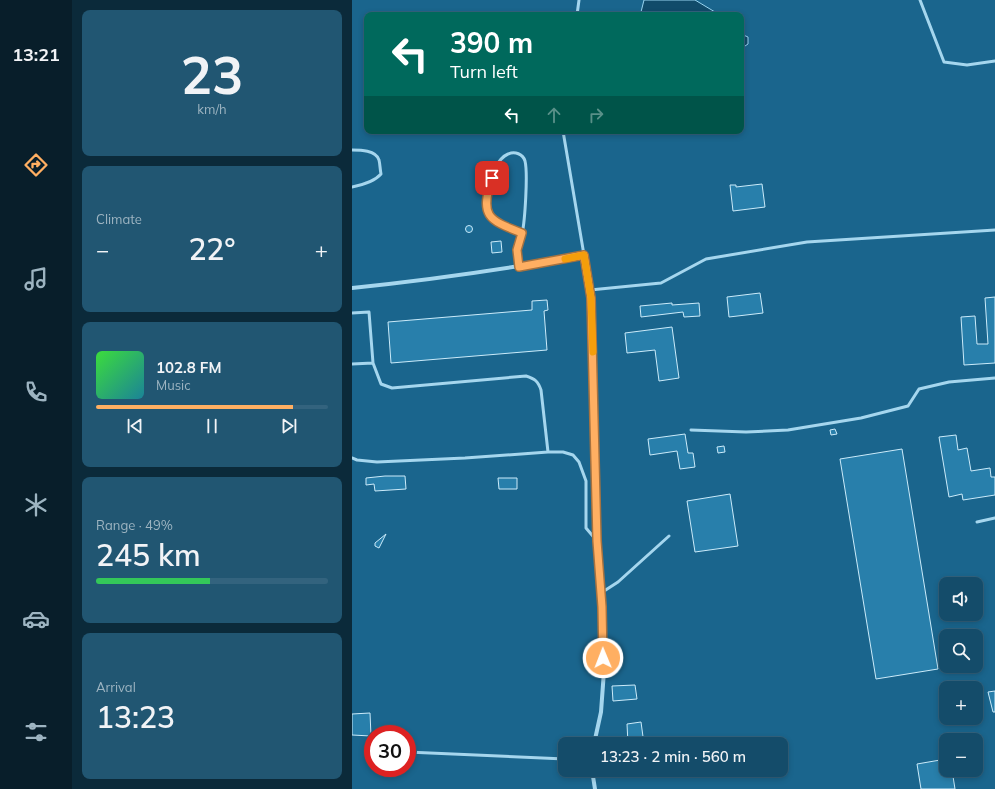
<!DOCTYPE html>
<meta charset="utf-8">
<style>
:root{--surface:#144c6a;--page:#215672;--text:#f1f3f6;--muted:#9db4c1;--line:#33637e;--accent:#ffaf62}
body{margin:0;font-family:Mulish,sans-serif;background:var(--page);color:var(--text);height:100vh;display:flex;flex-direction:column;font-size:15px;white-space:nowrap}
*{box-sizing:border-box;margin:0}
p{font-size:13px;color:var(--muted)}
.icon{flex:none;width:22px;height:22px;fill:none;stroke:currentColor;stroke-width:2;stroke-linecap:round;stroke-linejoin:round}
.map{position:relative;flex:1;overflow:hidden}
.sheet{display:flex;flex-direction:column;gap:10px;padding:10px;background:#0b2a3a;width:280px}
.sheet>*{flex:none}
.banner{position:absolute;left:12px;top:12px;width:380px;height:122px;border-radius:8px;box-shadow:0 2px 6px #0003,0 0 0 1px var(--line);background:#00695c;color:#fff;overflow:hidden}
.fabs{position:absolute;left:587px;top:577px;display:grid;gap:8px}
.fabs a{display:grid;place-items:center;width:44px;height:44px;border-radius:8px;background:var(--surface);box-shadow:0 2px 6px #0003,0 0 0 1px var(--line);font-size:20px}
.speed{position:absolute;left:12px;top:725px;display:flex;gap:8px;font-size:20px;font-weight:700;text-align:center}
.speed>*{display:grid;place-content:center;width:52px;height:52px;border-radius:50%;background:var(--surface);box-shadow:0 2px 6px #0003,0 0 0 1px var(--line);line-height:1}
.speed .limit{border:6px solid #d22;background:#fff;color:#111}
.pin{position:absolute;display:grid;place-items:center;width:34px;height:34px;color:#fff;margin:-17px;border-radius:8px;box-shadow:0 2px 6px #0006}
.me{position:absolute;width:44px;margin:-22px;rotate:359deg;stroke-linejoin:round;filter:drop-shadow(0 0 3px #0008)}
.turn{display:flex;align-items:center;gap:14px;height:84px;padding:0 20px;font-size:18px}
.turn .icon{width:52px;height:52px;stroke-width:2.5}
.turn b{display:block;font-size:28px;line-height:34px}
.lanes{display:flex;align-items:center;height:38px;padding:0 20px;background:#0003;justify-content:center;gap:20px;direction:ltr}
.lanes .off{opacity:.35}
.big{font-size:30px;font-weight:600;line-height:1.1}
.sheet .widget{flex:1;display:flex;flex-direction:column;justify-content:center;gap:6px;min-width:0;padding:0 14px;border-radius:8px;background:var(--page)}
.sheet .dial{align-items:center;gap:0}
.dial b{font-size:52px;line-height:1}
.song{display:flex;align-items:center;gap:12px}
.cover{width:48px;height:48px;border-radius:6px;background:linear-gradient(135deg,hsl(120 70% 55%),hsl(190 70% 35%))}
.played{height:4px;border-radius:2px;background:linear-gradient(90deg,var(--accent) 85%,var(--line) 85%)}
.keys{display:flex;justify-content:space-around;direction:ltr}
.heat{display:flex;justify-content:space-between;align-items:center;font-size:22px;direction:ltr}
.charge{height:6px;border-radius:3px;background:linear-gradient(90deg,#34c759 49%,var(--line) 0)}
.trip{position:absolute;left:206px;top:737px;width:230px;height:40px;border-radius:8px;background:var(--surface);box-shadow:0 2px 6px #0003,0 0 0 1px var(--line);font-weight:600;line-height:40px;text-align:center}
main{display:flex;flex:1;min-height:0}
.tab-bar{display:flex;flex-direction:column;width:72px;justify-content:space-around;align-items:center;background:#081e2a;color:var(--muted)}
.tab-bar .icon{width:28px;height:28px}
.tab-bar .on{color:var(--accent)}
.tab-bar b{font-size:18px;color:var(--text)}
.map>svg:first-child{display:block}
.water{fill:#114b6a;stroke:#98d4f0}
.building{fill:#287fab;stroke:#cbebfa}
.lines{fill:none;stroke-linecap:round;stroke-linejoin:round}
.path{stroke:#a5d6ee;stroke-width:1;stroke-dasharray:2 3;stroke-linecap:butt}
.lane{stroke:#a5d6ee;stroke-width:3}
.street{stroke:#a5d6ee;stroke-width:4}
.route-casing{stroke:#a67240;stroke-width:10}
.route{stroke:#ffaf62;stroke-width:7}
.slow{stroke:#f59e0b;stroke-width:7}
</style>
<main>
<nav class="tab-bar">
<b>13:21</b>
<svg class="icon on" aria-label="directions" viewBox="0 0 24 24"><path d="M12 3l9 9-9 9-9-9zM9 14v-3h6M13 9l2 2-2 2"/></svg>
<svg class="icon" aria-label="music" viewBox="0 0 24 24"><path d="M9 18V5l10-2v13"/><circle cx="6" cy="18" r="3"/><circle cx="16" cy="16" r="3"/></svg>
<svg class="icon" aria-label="phone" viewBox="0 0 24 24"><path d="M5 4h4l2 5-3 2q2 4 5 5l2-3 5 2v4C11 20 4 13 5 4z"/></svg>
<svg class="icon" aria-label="climate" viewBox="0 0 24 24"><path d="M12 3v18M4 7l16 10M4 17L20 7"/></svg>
<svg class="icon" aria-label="car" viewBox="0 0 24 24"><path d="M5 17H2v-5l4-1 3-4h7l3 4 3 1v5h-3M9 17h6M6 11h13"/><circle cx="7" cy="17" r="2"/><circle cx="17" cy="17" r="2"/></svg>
<svg class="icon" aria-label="filters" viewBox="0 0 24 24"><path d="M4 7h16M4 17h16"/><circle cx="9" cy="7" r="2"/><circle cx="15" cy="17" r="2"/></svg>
</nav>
<section class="sheet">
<div class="widget dial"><b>23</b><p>km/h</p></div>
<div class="widget"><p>Climate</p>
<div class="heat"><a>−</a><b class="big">22°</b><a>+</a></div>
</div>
<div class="widget">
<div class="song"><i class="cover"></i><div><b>102.8 FM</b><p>Music</p></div></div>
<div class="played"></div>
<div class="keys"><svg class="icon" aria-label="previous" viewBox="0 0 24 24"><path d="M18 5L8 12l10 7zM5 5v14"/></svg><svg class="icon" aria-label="pause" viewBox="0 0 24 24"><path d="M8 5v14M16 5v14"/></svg><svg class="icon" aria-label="next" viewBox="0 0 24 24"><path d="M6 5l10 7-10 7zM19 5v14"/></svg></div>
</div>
<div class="widget"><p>Range · 49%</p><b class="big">245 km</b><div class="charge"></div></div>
<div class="widget"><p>Arrival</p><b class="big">13:23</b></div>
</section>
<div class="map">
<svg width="643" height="789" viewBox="0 0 643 789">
<rect width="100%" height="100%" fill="#1a658d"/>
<path class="water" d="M292 0H343L368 15H295L289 12Z
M389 34 396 37V44L393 46H389Z"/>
<path class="building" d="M410 184 413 207 381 211 378 185H384V187Z
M113.5 229a3.5 3.5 0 1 1 7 0a3.5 3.5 0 1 1-7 0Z
M149 241 150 252 140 253 139 242Z
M408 293 411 313 377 317 375 297Z
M643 297V363L612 365 609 317 623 316 625 344H636L633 298Z
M195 300 196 310 192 311 195 350 39 363 36 322 180 310V301Z
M320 303V305L347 303 348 316 332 317 331 312 289 317 288 306Z
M320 327 327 378 307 381 303 350 275 353 273 333Z
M483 429 485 434 479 435 478 430Z
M333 434 336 453H341L343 467 328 469 325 451 298 455 296 439Z
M604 435 606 450 615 448 619 471 638 468 639 477H643V495L611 500 610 494 597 497 587 437Z
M372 446 373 452 366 453 365 447Z
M550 449 586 669 524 679 488 459Z
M33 476H53L54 489 23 491 22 484 14 485V478Z
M146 478H165V489H147Z
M378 494 386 546 343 552 335 501Z
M34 534 27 548 23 546V543Z
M283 685 285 699 261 701 260 686Z
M643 691V712H641L636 692Z
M18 713 19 736 0 735V714Z
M289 722 292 744H276L275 724Z
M594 759V770H600L603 789H569L565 764Z"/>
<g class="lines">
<path class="path" d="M19 734H28"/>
<path class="lane" d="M568 0 592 62 615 65 643 61
M225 15 227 0
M211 131 232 255
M0 150C8 150 24 150 27 160 28 164 28 169 29 174 22 182 10 185 0 187
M167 266C166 261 165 254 166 248 167 243 169 239 170 234 173 221 176 173 173 161 171 154 163 151 156 154 151 156 146 162 144 167 137 184 126 210 145 223 152 228 163 230 171 233
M238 290 309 283 354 259 455 242 643 230
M0 313 17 312 21 363 29 384 40 388 174 376C183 379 186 381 189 390L196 452
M0 364 21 363
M339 430 394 432 436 430 509 418 556 406 567 389 597 382 643 378
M0 458 5 460 25 462 113 458 196 452H211L221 455 227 462 234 481V528L245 541
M625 522 643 518
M249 593 266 582 317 536
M55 752 213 759"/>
<path class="street" d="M0 288C78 280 155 269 232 255L239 298 245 541 250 607 252 671 249 712 242 744
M240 770 243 789"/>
</g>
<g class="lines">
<g class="route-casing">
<path id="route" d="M140 178C127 217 137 220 170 233L165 250 167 267 232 255 239 298 245 541 250 607 251 658"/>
</g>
<use href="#route" class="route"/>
<path class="slow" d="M213 259 232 255 239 298 241 352"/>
</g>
</svg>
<div class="fabs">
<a><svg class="icon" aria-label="sound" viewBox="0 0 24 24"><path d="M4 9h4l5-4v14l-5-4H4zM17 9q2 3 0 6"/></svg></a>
<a><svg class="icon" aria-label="search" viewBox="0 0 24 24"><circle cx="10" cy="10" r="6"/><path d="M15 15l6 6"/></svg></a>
<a>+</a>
<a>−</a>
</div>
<div class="speed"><div class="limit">30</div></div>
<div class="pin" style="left:140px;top:178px;background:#d93025"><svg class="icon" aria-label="arrive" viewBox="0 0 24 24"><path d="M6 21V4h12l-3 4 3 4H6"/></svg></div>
<svg class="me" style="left:251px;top:658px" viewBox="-20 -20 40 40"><circle r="17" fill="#ffaf62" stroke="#fff" stroke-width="3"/><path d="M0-11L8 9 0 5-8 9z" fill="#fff"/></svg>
<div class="trip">13:23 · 2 min · 560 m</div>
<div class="banner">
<div class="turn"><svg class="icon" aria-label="left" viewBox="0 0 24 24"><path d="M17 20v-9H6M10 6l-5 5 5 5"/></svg><div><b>390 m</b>Turn left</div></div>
<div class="lanes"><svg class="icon" aria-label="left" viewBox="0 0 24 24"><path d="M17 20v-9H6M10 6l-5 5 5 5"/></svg><svg class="icon off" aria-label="ahead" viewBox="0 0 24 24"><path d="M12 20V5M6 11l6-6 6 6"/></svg><svg class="icon off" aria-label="right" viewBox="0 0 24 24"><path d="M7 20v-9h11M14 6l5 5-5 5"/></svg></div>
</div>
</div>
</main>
